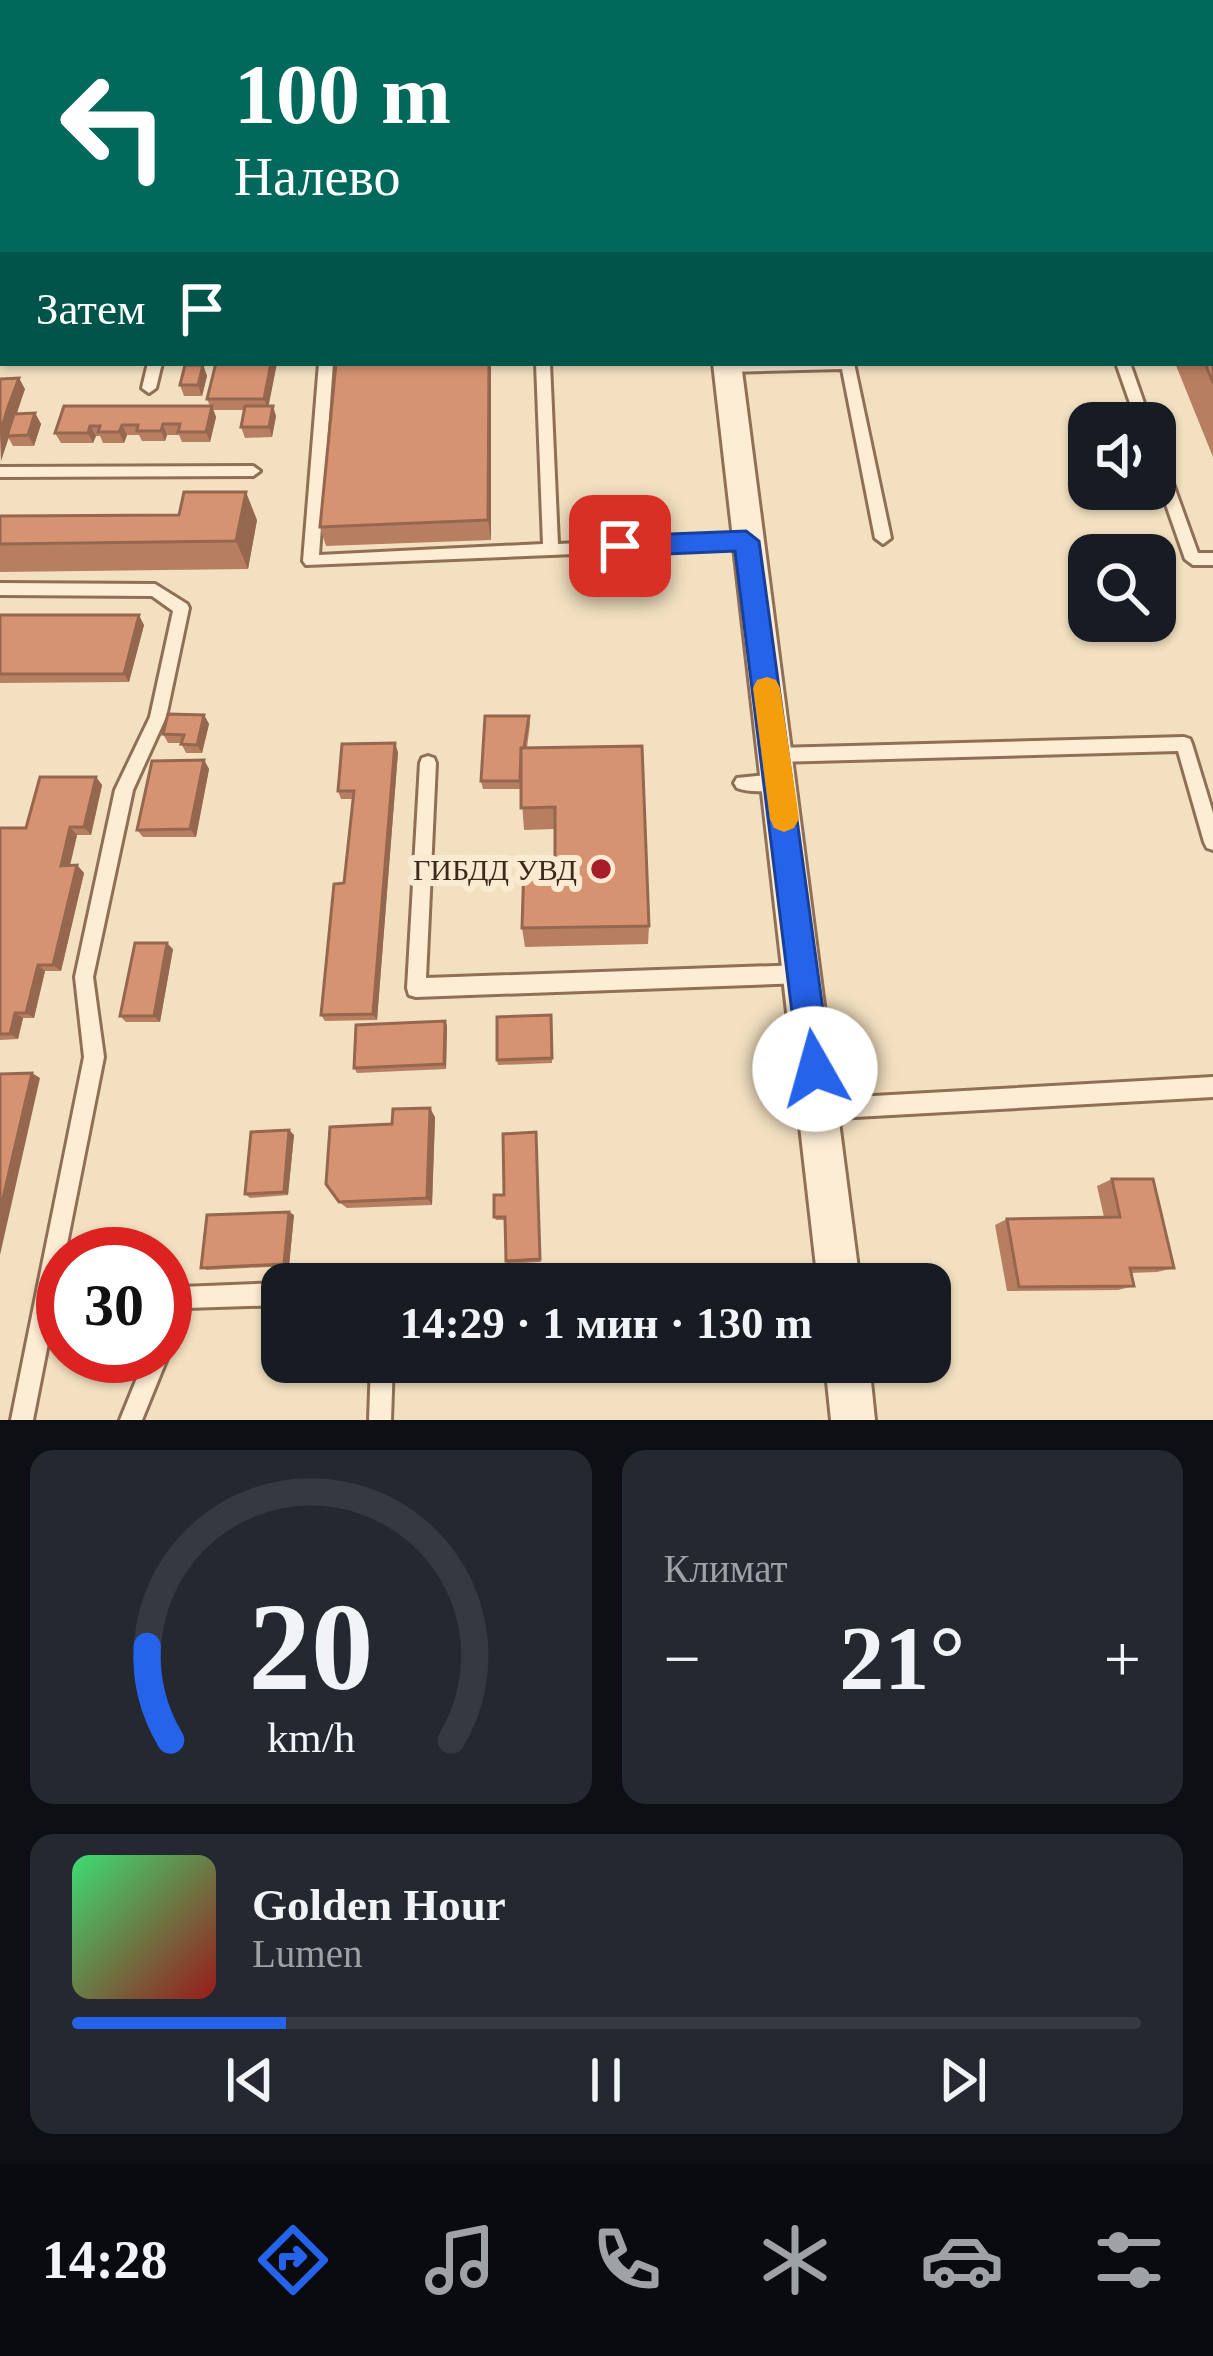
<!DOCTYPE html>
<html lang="ru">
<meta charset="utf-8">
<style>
:root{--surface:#171b24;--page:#242831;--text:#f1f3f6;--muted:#9ea1a6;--line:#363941;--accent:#2563eb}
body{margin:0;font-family:"Times New Roman",serif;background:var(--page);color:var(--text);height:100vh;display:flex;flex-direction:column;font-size:45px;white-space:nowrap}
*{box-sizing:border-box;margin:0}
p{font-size:39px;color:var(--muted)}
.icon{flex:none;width:66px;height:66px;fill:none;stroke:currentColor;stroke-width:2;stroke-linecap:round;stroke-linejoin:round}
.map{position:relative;height:1420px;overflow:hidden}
.panel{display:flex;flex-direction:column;gap:30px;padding:30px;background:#0d0f14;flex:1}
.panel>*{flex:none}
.top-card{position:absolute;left:0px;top:0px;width:1215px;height:366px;box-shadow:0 3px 9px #0004;background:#00695c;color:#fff;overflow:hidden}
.buttons{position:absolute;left:1068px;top:402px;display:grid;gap:24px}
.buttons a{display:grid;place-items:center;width:108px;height:108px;border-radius:24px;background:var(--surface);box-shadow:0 3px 9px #0004;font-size:60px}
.speed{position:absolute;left:36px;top:1227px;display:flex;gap:24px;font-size:60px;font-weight:700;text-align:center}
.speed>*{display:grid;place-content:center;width:156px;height:156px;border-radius:50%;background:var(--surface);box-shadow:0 3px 9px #0004;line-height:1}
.speed .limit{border:18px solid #d22;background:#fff;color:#111}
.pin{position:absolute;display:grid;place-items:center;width:102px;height:102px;color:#fff;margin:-51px;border-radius:24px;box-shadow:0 6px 18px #0006}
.me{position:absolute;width:132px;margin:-66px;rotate:353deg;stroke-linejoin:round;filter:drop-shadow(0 0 9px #0008)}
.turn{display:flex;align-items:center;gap:42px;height:252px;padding:0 36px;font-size:54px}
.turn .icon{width:156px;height:156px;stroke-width:2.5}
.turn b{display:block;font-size:84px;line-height:102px}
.then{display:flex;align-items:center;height:114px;padding:0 36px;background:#0003;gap:24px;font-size:45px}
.big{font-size:90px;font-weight:600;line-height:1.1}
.panel .card{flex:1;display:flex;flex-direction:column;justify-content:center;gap:18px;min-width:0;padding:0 42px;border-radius:24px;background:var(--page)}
.panel .dial{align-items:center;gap:0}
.dial svg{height:312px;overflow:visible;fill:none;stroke:var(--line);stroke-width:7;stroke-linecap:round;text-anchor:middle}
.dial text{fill:var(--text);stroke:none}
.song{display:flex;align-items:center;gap:36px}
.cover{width:144px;height:144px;border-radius:18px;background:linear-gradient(135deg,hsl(140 70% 55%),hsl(0 70% 35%))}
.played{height:12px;border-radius:6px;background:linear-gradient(90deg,var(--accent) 20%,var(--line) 20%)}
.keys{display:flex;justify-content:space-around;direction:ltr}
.heat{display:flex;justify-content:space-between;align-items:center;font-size:66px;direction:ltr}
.panel .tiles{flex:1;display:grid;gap:30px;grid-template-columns:1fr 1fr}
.card:last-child{grid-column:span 2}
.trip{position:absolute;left:261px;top:1263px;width:690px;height:120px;border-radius:24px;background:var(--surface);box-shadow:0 3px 9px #0004;font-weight:600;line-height:120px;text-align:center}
.menu{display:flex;height:192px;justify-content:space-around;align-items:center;background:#090b0e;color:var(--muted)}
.menu .icon{width:84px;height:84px}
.menu .selected{color:var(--accent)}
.menu b{font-size:54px;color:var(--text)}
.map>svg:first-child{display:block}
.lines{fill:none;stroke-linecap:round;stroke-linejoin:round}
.service-casing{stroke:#8f6f55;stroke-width:6}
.minor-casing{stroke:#8f6f55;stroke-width:6}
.tertiary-casing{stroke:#8f6f55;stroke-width:6}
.service{fill:#fdedd4;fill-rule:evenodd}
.minor{fill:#fdedd4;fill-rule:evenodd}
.tertiary{fill:#fdedd4;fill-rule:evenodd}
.wall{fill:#b87e61}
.shaded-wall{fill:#96674f}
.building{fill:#d69371;stroke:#96674f;stroke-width:3}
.route{fill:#2563eb;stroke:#184099;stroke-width:3}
.slow{fill:#f59e0b}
.poi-dot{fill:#a61e2a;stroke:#faead1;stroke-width:4.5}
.labels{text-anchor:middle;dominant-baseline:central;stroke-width:12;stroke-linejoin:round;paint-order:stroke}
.poi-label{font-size:30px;fill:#3d291c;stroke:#faead1;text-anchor:end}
</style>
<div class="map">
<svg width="1213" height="1420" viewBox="0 0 1213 1420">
<rect width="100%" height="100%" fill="#f3e0c0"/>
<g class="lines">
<g class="service-casing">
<path id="service" d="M566 0H576V3H566Z
M1212 26H1213V32H1212Z
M1212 198H1213V206H1212Z
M0 270H3V278H0Z
M148 363H162L156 388 149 393 142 388Z
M319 363H333L319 555 543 544 536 363H550L558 544 746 535 754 541 746 547 306 565 303 561Z
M854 363 891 538 883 544 875 538 842 369 728 372 721 367 725 363Z
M1116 363H1130L1151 423H1137Z
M1155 448 1162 453 1198 553H1213V565H1193L1185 559 1155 473Z
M253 466 260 471 253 476 0 477V467Z
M0 583 155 584 187 604 189 608 166 717 133 790 93 977 104 1057 65 1254H63V1267L33 1420H11L84 1057 75 977 115 790 150 717 173 611 152 596 0 595Z
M1184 737 1190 739 1192 744 1213 813V850L1207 848 1204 842 1178 751 776 762 770 760 768 755 770 750 776 748Z
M428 756 434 758 436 763 426 978 803 965 810 968 812 974 810 980 803 983 416 997 409 995 407 988 420 763 422 758Z
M778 774 784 777 787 782 784 787C771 792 750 793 737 788L734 783 737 778Z
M1213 1077V1097L819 1119 812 1116 809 1109 812 1102 819 1099Z
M282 1283V1305L187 1308 173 1345 165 1348V1311L173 1290 181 1287Z
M165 1349 168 1356 142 1420H120L146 1356H165Z
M371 1362H393L391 1420H369Z"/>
</g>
<g class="minor-casing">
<path id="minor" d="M687 0H709L686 3Z
M3 220V243L0 244V221Z
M713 363H741L860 1284H818Z
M825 1362H869L875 1420H831Z"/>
</g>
<g class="tertiary-casing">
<path id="tertiary" d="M3 12V28L0 29V13Z"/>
</g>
<use href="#service" class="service"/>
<use href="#minor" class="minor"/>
<use href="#tertiary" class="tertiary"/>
</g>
<path class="wall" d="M1213 298V457L1175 363H1212Z
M277 363 268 406 276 416 272 437 245 438 241 427 245 410H213L216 417 210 442H182L179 435H167L165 441H142L139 435H127L124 443H103L100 436H96L93 443H61L55 433 210 406 207 399Z
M336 363H491V540L326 546 320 527Z
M203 365 207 376 202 396H184L180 385Z
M0 379 25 389 15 414 35 413 41 424 34 446H13L8 437 1 461Z
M0 516 257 520 248 569 0 572Z
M0 615 144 625 129 682 0 683Z
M204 715 209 724 202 753H186L181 743H168L163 734Z
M529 716 530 724 527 748 649 926 648 944 525 947 522 928 555 862V829L524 830 521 789H483L481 781Z
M398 752 377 1020 325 1021 321 1015 344 883 353 799H341L338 791Z
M204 760 209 769 196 837H143L137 830Z
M96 777 102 785 91 835H77L70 866 77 865 84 873 61 971H45L34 1018H23L18 1039 0 1040V828H26Z
M173 949 160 1022H126L120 1016Z
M551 1015 552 1063 498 1065 497 1060Z
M445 1021 447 1026 446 1069 357 1073 354 1068Z
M435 1117 432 1205 347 1208 339 1202 392 1124Z
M289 1130 294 1135 288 1195 250 1198 245 1194Z
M503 1134 541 1262 507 1264 506 1261 505 1220H496L494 1217 504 1195Z
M1112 1179 1174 1268 1157 1272 1131 1273 1134 1286 1118 1290 1007 1291 995 1225 1007 1219 1104 1217 1097 1186Z
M289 1212 294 1215 289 1266 207 1270 201 1268Z"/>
<path class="shaded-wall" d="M271 363H277L268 409 264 399Z
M489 363H491V540L488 520Z
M203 365 207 376 202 396 198 385Z
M19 378 25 389 1 461 0 433Z
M212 406 216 417 210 442 206 432Z
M273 406 276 416 272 437 269 427Z
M35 413 41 424 34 446 28 435Z
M163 424 167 435 165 441 161 431Z
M122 425 127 435 124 443 119 432Z
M90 426 96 436 93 443 88 433Z
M246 492 257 520 248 569 236 541Z
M139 615 144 625 129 682 124 674Z
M204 715 209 724 202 753 197 745Z
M395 743 398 752 377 1020 373 1014Z
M204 760 209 769 196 837 190 829Z
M96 777 102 785 91 835 84 827Z
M70 827 77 835 68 873 61 866Z
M77 865 84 873 61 971 53 965Z
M167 943 173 949 160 1022 154 1016Z
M38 965 45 971 34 1018 26 1013Z
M15 1013 23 1018 18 1039 10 1034Z
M445 1021 447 1026 446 1069 444 1064Z
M32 1073 40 1078 0 1255V1211Z
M430 1108 435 1117 432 1205 427 1198Z
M289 1130 294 1135 288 1195 284 1192Z
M289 1212 294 1215 289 1266 284 1264Z"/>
<path class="building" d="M741 0H1089L1091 3H742Z
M1212 67H1213V143H1212Z
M1212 298H1213V383L1205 363H1212Z
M216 363H271L264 399H207Z
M336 363H489L488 520 320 527Z
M185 365H203L198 385H180Z
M19 378 8 407 0 433V379Z
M64 406H212L206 432H178L180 424H163L161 431H137L138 425H122L119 432H98L100 426H90L88 433H55Z
M245 406H273L269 427H241Z
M35 413 28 435 7 436 14 414Z
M184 492H246L236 541 0 544V516L179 515Z
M0 615H139L124 674H0Z
M168 714 204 715 197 745 181 744 184 735 163 734Z
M485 716H529L524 748H521L520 781H481Z
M395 743 373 1014 321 1015 334 884 344 883 354 791H338L342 744Z
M642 746 649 926 522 928 524 862H555V807L521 808V748Z
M204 760 190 829 137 830 152 761Z
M40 777H96L84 827H70L61 866 77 865 53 965H38L26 1013H15L10 1034H0V828H26Z
M135 943H167L154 1016H120Z
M551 1015 552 1058 497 1060V1017Z
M445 1021 444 1064 354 1068 356 1025Z
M32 1073 0 1211V1074Z
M430 1108 427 1198 339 1202 326 1184 330 1127 392 1124 393 1109Z
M289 1130 284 1192 245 1194 251 1132Z
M536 1132 540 1259 506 1261 505 1217H494V1195H504L503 1134Z
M1112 1179H1153L1174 1268H1130L1134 1286 1019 1287 1007 1219 1120 1217Z
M289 1212 284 1264 201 1268 207 1215Z"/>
<path class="route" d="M746 531 759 541 831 1069 827 1080 815 1085 804 1080 799 1069 735 551 620 556 608 546 620 536Z"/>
<path class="slow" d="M767 677 776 680 780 688 799 819 794 828 784 832 774 828 770 819 753 688 757 680Z"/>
<circle class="poi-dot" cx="601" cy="869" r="12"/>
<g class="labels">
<g class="poi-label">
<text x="577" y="869">ГИБДД УВД</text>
</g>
</g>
</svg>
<div class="buttons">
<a><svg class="icon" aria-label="sound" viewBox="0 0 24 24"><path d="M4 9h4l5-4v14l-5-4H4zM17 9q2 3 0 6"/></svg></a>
<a><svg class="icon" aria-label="search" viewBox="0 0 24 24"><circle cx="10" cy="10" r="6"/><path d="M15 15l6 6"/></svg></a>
</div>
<div class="speed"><div class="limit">30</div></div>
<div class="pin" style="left:620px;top:546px;background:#d93025"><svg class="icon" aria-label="arrive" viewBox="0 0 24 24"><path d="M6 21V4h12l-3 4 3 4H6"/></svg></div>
<svg class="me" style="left:815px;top:1069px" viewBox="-20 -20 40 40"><circle r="19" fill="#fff"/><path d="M0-13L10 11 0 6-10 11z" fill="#2563eb"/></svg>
<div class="trip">14:29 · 1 мин · 130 m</div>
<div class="top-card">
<div class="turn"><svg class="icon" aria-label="left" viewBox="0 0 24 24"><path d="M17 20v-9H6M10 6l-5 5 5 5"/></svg><div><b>100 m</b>Налево</div></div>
<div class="then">Затем<svg class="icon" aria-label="arrive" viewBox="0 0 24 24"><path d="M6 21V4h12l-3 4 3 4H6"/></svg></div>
</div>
</div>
<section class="panel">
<div class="tiles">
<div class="card dial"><svg viewBox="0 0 100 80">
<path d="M14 69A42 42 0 1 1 86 69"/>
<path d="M14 69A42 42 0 0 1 8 45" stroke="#2563eb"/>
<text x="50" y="56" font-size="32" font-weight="700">20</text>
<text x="50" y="72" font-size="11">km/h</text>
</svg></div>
<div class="card"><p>Климат</p>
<div class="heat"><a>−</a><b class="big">21°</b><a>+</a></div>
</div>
<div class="card">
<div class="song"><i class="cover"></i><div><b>Golden Hour</b><p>Lumen</p></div></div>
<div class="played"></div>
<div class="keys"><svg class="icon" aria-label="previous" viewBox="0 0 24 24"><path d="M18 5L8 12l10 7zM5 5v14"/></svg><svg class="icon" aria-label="pause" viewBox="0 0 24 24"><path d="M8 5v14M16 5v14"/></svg><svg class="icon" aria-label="next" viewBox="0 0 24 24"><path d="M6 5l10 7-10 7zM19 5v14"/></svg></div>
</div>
</div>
</section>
<nav class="menu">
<b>14:28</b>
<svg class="icon selected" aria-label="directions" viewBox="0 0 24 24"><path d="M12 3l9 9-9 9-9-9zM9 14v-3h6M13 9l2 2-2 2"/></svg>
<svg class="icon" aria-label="music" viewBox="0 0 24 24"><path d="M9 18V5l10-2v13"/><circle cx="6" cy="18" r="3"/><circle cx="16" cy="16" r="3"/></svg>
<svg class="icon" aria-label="phone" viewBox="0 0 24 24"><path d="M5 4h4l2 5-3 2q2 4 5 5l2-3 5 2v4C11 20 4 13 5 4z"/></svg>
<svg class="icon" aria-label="climate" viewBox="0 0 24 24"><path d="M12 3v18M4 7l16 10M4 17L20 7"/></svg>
<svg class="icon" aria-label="car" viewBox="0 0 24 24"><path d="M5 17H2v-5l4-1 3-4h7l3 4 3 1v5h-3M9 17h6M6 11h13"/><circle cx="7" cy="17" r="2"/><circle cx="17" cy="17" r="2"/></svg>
<svg class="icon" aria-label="filters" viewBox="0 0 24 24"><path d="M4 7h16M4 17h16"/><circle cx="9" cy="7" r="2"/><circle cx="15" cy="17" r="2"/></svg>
</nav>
